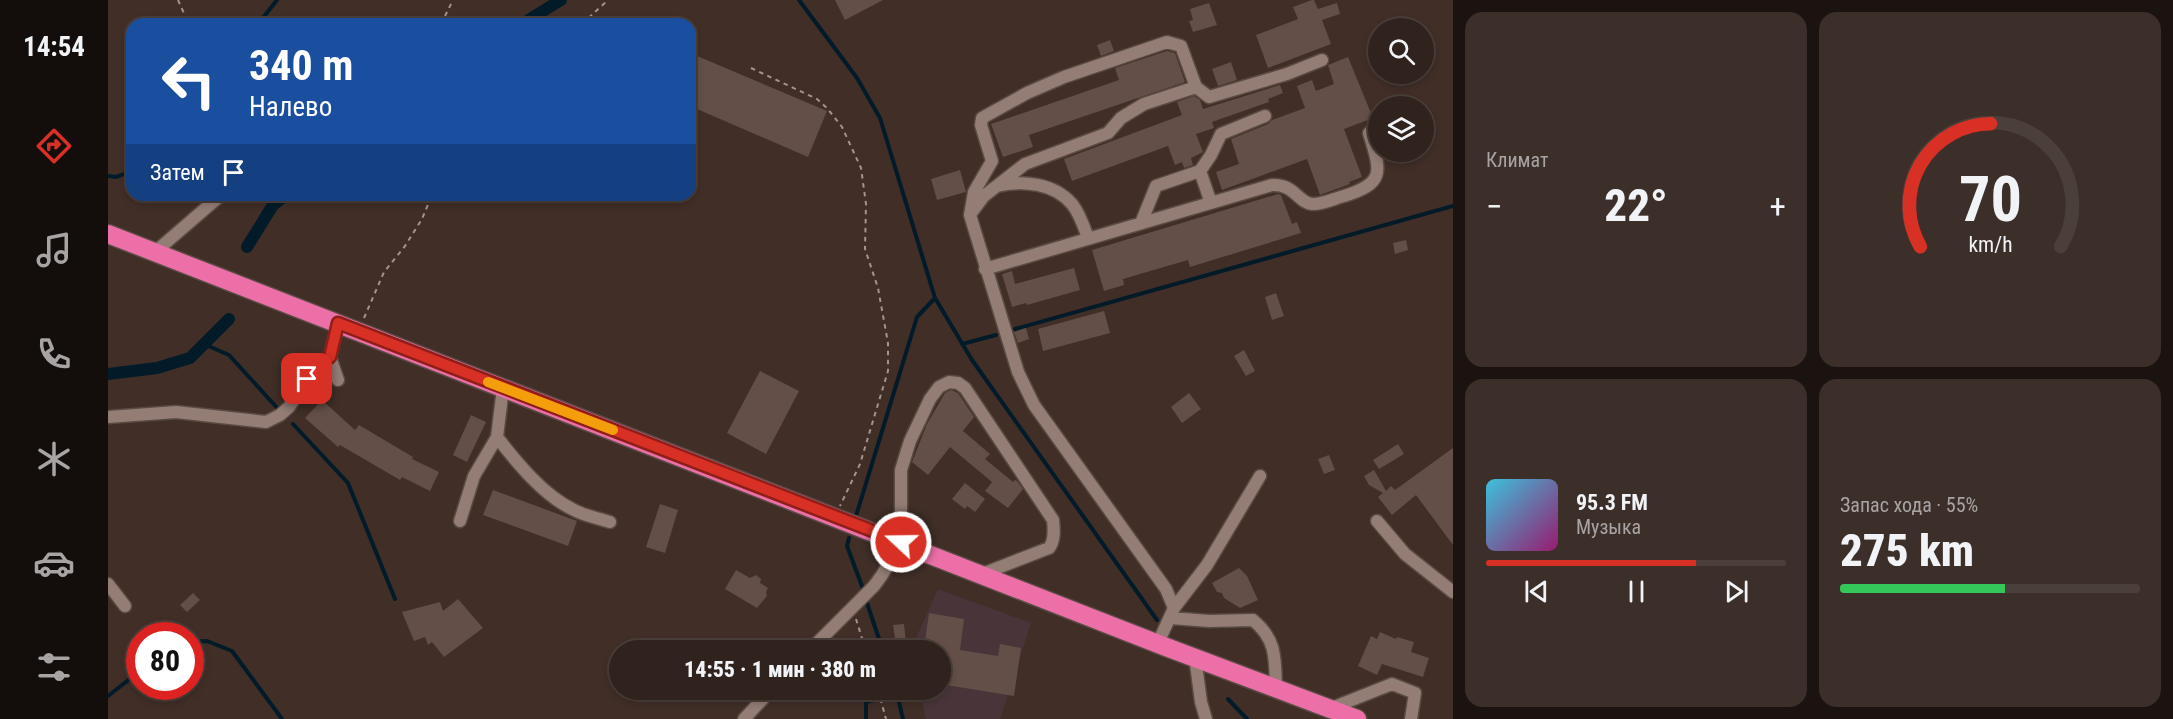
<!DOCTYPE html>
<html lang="ru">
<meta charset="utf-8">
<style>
:root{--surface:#30221d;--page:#3c2f2a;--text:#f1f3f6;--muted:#a8a4a4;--line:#4b3f3b;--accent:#d93025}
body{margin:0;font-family:"Roboto Condensed",sans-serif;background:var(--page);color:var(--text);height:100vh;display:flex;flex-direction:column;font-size:22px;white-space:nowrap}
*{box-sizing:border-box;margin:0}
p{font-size:20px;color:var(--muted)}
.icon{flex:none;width:33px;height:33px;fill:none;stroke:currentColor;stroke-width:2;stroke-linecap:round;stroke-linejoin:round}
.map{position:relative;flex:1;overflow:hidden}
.sheet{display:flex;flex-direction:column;gap:12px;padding:12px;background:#1a1310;width:720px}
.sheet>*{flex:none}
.hud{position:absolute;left:18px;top:18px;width:570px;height:183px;border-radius:18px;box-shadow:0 3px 9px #0003,0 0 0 2px var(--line);background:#1a4fa0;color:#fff;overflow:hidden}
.controls{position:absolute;left:1260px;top:18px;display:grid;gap:12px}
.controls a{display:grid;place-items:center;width:66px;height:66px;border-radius:50%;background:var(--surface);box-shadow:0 3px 9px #0003,0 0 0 2px var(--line);font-size:30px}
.speed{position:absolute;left:18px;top:622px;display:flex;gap:12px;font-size:30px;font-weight:700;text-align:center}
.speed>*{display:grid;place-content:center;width:78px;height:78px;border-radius:50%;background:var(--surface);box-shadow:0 3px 9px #0003,0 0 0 2px var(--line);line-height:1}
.speed .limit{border:9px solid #d22;background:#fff;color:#111}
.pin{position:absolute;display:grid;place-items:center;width:51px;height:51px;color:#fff;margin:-26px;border-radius:12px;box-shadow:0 3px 9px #0006}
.me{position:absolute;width:66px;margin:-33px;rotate:291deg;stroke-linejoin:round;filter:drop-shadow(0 0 4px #0008)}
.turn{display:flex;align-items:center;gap:21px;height:126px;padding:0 24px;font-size:27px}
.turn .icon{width:78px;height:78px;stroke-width:2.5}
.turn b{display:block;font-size:42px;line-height:51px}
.then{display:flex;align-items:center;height:57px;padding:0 24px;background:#0003;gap:12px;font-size:22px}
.big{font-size:45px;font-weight:800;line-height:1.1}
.sheet .card{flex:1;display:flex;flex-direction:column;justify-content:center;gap:9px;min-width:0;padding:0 21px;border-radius:18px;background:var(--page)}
.sheet .dial{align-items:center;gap:0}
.dial svg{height:156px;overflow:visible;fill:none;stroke:var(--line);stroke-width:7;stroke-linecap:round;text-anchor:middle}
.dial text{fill:var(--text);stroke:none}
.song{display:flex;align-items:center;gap:18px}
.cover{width:72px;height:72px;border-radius:9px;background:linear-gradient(135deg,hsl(190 70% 55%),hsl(320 70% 35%))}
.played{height:6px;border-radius:3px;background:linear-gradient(90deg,var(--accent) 70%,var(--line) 70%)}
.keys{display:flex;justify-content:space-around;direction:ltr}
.heat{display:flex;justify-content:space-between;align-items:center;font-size:33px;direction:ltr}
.charge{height:9px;border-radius:4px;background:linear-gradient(90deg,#34c759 55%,var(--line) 0)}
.sheet .tiles{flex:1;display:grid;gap:12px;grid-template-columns:repeat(2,1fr)}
.trip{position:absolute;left:501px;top:640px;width:342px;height:60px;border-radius:30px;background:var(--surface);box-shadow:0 3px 9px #0003,0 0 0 2px var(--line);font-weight:800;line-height:60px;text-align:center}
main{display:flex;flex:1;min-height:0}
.dock{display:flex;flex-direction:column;width:108px;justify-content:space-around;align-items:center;background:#130e0c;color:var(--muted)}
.dock .icon{width:42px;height:42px}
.dock .current{color:var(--accent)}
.dock b{font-size:27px;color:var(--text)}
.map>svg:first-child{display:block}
.commercial{fill:#483439}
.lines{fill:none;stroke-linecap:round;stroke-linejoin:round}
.stream{stroke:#031b29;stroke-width:4}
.canal{stroke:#031b29;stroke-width:12}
.building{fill:#634f47}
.minor-casing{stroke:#594a43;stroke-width:15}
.highway-casing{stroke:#594a43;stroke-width:21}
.path{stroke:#a3948e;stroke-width:2;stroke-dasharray:4.5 4.5;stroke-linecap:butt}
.minor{stroke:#937d75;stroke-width:12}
.highway{stroke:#ec6fa8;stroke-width:18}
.route-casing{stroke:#8d1f18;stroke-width:15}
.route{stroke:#d93025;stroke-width:10}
.slow{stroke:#f59e0b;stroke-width:10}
</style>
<main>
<nav class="dock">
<b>14:54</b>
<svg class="icon current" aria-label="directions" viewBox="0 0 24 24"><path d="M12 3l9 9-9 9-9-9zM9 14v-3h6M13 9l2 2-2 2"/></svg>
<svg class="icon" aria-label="music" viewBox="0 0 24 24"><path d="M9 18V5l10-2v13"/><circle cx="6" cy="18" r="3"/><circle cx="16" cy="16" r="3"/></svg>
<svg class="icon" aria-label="phone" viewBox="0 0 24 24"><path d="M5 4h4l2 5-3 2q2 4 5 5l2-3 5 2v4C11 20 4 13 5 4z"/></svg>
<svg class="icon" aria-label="climate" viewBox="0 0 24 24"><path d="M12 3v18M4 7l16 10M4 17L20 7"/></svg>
<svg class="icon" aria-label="car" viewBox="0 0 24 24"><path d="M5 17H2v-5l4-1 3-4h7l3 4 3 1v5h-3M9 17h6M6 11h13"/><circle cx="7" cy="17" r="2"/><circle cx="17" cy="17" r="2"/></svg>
<svg class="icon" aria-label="filters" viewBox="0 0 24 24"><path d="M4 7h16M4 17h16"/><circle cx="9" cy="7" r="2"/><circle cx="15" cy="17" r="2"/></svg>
</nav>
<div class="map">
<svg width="1345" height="719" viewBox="0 0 1345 719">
<rect width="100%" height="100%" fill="#402e27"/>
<path class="commercial" d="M830 589 923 623 892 719H818L811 690H832V651H802Z"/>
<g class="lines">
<path class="stream" d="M691 0 749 78 772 118 827 298 864 360 1049 620
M154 19 169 0
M0 176 8 177 24 171
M907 329 1345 206
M96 344 121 355 172 411
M854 344 888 335
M185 424 240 483 287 599
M748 516 809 317 827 298
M741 538 739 546 755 589
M759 603 775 651
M82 642 99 641 124 651 174 719
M788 690 795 719
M783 695 789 693
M0 696 32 671
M1120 699 1139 719
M758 719V702L766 700"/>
<path class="canal" d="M414 24 453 0
M139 247 165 205 178 195
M0 374 49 368 82 358 121 319"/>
</g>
<path class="building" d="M727 0H775L737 20Z
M1204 0H1206L1210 9 1229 3 1232 14 1214 20 1223 44 1160 68 1148 35 1190 19 1185 7Z
M1101 3 1109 25 1085 32 1081 21 1085 20 1082 9Z
M1002 40 1006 51 993 56 989 45Z
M1059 51 1067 53 1077 82 921 135 925 147 895 157 883 124 1011 80 1007 68Z
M582 53 719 111 700 157 582 106Z
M1240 57 1265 118 1236 129 1254 177 1241 182 1242 184 1212 195 1199 159 1114 190 1108 172 1131 164 1123 139 1160 124 1164 120 1197 108 1189 86 1204 80 1208 91 1226 84 1220 65Z
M1123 62 1129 80 1110 86 1104 69Z
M1172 85 1175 93 1160 99 1161 102 1104 122 1106 128 1088 134 1095 152 1083 158 1085 165 1076 168 1074 162 1067 165 1060 146 964 181 956 159 1074 115 1069 102 1086 96 1092 100 1095 109Z
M852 170 858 192 829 200 823 179Z
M1170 194 1173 195 1184 224 1189 222 1193 233 1082 267 1080 260 1015 279 1016 285 996 291 984 250Z
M1298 240 1300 250 1287 254 1285 243Z
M966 268 972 290 919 305 918 303 904 307 894 274 904 271 907 284Z
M1168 293 1176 316 1164 320 1157 297Z
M996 311 1002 333 935 351 930 329Z
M918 328 921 339 910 343 906 332Z
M1136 350 1147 371 1138 376 1126 356Z
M652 371 691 391 658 454 619 433Z
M843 390 850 393 866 417 855 431 882 454 877 459 905 482 907 480 909 481 915 489 900 508 877 491 884 482 842 447 820 475 804 462 819 424 837 393Z
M1081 393 1093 409 1074 423 1063 407Z
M214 400 247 430 251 425 305 457 304 459 331 472 322 491 294 477 292 480 232 445 230 447 197 418Z
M363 415 378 422 359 462 345 455Z
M1290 444 1296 454 1271 469 1265 460Z
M1345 448V545L1308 495 1284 515 1270 497 1275 493 1261 485 1256 476 1266 470 1278 491 1283 486 1287 490Z
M1221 455 1227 470 1216 474 1210 459Z
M857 483 877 499 867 512 859 506 857 509 844 499Z
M385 490 469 521 460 546 375 515Z
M552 504 570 510 557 553 538 547Z
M1131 568 1139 576 1150 600 1132 608 1116 598 1114 593 1109 592 1104 583Z
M628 570 642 578 648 575 653 579 652 583 660 588 658 592 659 596 649 608 617 589Z
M85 593 92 600 79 612 72 605Z
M350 599 375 628 336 657 324 642 320 645 317 637 306 641 294 612 332 602 335 611Z
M821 613 856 619 852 650 890 656 892 644 913 648 906 696 832 684V651H825L826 643 817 641Z
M796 624 798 643 788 644 785 625Z
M1272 632 1288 639 1289 637 1306 642 1303 652 1321 658 1315 677 1274 664 1269 675 1250 666 1263 636 1269 639Z"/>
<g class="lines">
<g class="minor-casing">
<path id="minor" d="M1092 171 1103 203
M889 186C915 180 946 183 964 204 972 214 976 227 980 238
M864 212 876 196 917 164 1000 133 1013 118 1036 104 1088 87
M1033 223 1048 186 1092 171 1103 155 1113 134 1157 116
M47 252 113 195
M877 269 1164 185C1187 184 1189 202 1204 204 1214 205 1227 198 1236 196 1279 183 1272 170 1261 133
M230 323 222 357 230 380
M0 417 68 412 158 422 172 415 181 407 207 368 222 357
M389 437C409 463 436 496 466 510 477 516 490 518 502 522
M352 521 366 476 389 437 395 388
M1269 521 1297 554 1345 592
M0 584 17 606
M1066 608 1058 589 926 405 910 372 862 215 866 192 884 161 873 125 874 118 919 93 956 77 1059 42 1073 46 1088 87 1101 97 1179 74 1214 60
M1063 618 1101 621 1145 620C1169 640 1167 659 1168 689
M1050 643 1066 608 1099 565 1152 476
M701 651 766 586 774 575 793 542V470L802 441 822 399 831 387 841 382 850 383 857 388 945 520C946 529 947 541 941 548L874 574
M1087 657 1093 702 1098 719
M1221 709 1284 684 1307 693 1303 719
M636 719 663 690"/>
</g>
<g class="highway-casing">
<path id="highway" d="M0 234 1058 647 1249 719"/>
</g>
<path class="path" d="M70 0 79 20 87 24
M333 24 345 0
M474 24 500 0
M643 68 709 99 719 108 734 127 753 168 758 204 757 249 770 288 780 343V371L752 464 732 506
M256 318 276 272 297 246 314 219 324 195
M748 619 758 651
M770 690 778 719"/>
<use href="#minor" class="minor"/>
<use href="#highway" class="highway"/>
</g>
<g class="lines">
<g class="route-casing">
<path id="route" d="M199 379 207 368 222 357 230 323 793 542"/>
</g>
<use href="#route" class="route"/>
<path class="slow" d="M380 382 505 430"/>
</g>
</svg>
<div class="controls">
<a><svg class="icon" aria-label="search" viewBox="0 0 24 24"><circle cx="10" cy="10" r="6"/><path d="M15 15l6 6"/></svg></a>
<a><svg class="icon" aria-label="layers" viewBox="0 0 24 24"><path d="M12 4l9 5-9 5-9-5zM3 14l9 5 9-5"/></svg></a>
</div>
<div class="speed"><div class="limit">80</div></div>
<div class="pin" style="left:199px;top:379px;background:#d93025"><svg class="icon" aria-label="arrive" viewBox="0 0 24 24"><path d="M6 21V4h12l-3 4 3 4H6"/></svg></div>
<svg class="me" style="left:793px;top:542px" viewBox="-20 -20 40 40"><circle r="17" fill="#d93025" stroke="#fff" stroke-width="3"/><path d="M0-11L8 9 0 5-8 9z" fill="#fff"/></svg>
<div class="trip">14:55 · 1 мин · 380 m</div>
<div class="hud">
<div class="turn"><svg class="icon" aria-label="left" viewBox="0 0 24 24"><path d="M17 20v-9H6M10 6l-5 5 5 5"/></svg><div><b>340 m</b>Налево</div></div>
<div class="then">Затем<svg class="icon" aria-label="arrive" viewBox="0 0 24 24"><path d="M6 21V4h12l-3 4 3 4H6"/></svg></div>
</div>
</div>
<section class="sheet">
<div class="tiles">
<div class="card"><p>Климат</p>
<div class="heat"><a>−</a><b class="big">22°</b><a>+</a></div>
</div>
<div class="card dial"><svg viewBox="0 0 100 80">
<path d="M14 69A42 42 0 1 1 86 69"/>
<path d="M14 69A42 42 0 0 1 50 6" stroke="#d93025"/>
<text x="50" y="56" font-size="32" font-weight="700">70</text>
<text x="50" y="72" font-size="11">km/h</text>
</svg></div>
<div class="card">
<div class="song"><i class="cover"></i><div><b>95.3 FM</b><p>Музыка</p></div></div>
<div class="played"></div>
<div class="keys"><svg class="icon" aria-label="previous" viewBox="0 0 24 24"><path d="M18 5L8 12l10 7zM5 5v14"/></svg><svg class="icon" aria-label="pause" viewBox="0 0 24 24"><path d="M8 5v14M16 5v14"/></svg><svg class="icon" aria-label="next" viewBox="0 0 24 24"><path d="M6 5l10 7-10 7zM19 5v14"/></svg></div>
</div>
<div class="card"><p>Запас хода · 55%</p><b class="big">275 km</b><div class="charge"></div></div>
</div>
</section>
</main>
